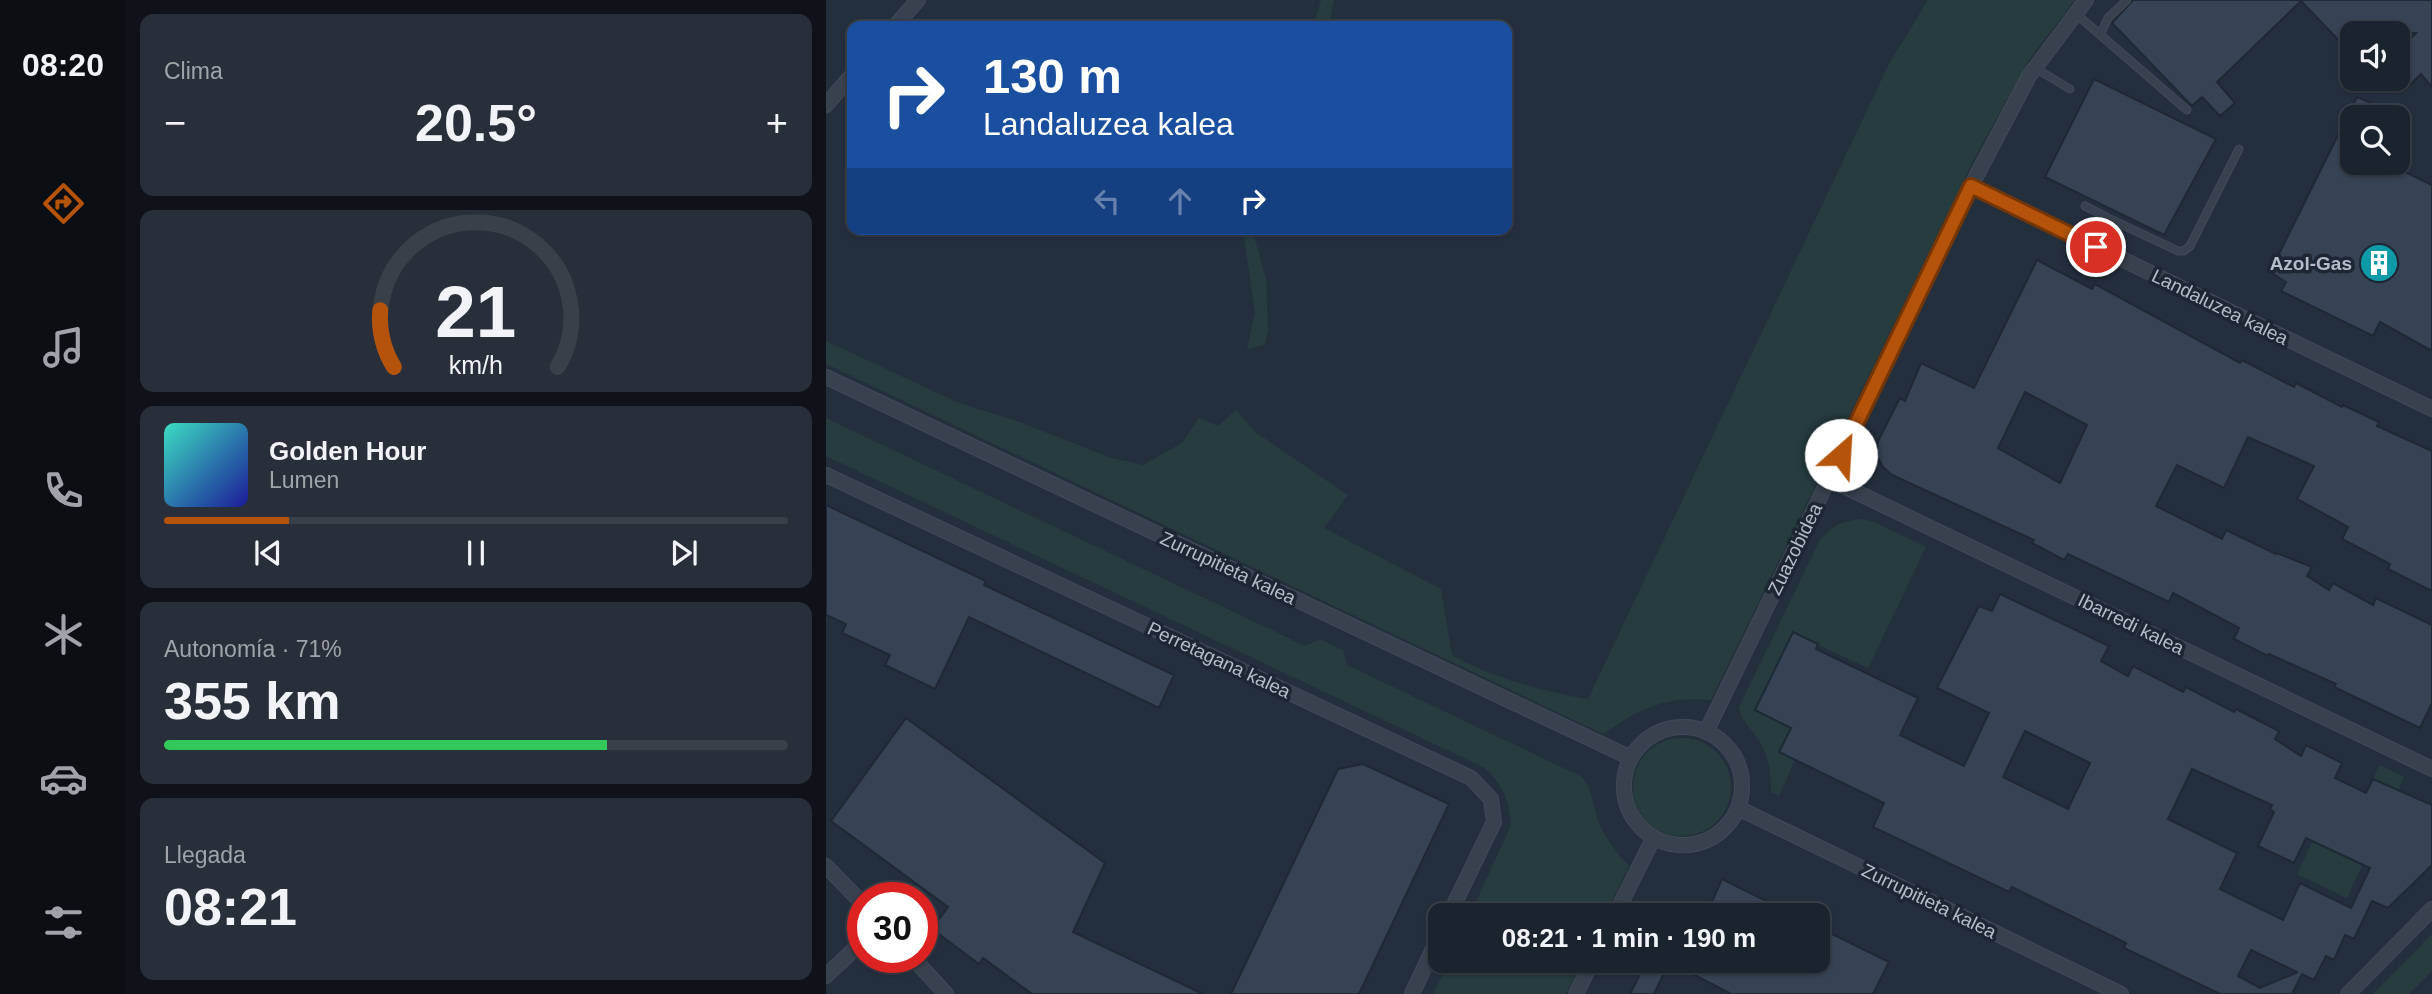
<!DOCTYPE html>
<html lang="es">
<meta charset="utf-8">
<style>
:root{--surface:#1b232e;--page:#282f3a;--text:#f1f3f6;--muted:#a0a4aa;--line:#39404a;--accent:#b45309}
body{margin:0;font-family:Arial,sans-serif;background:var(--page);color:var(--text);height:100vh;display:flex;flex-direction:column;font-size:26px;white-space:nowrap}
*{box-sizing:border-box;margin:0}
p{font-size:23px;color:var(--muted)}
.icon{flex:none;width:38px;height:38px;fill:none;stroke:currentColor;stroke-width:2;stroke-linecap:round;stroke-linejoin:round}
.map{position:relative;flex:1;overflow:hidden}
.sheet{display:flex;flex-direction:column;gap:14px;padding:14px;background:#0f1319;width:700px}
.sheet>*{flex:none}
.hud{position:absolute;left:21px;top:21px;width:665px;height:214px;border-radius:14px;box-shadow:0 2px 5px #0004,0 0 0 2px var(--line);background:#1a4fa0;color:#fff;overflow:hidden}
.buttons{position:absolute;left:1514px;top:21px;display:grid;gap:14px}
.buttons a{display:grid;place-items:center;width:70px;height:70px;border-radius:14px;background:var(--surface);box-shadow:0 2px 5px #0004,0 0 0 2px var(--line);font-size:35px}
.speed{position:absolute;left:21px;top:882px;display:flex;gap:14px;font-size:35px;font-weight:700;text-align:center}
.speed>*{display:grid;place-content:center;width:91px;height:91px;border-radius:50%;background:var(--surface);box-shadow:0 2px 5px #0004,0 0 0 2px var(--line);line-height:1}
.speed .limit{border:10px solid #d22;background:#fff;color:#111}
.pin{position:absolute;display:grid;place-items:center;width:60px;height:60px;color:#fff;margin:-30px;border:4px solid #fff;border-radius:50%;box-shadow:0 2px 7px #0007}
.me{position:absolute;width:77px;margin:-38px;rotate:26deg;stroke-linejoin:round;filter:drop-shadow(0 0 5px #0008)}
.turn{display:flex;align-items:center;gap:24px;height:147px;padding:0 21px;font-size:32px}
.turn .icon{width:91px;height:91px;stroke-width:2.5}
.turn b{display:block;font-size:49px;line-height:60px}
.lanes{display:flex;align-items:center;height:66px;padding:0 21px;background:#0003;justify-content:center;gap:35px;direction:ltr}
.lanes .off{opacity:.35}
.big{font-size:52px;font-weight:700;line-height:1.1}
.sheet .widget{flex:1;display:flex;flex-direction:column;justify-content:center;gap:10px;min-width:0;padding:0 24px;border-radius:14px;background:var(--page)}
.sheet .dial{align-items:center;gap:0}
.dial svg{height:182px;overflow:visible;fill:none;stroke:var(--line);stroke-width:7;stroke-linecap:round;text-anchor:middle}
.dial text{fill:var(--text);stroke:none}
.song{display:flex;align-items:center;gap:21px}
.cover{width:84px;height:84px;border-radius:10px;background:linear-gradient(135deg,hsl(170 70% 55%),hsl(240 70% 35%))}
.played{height:7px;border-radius:4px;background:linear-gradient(90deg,var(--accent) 20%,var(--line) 20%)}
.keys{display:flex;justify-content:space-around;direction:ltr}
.heat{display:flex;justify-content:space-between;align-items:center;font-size:38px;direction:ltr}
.charge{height:10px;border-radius:5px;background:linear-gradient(90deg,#34c759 71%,var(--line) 0)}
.trip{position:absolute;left:602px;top:903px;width:402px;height:70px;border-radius:14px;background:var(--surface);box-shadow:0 2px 5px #0004,0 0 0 2px var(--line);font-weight:700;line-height:70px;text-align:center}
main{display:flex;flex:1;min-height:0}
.menu{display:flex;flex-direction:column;width:126px;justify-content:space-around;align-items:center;background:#0b0e12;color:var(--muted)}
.menu .icon{width:49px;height:49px}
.menu .on{color:var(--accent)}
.menu b{font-size:32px;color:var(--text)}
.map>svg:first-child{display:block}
.green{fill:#263c3f}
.building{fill:#364354;stroke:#1f2835;stroke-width:2;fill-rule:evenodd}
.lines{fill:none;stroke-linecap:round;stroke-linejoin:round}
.lane-casing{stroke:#414a57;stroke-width:9}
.street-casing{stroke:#414a57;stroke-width:16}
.lane{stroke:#38414e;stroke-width:7}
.street{stroke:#38414e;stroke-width:14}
.route-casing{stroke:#753606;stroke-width:18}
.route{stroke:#b45309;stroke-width:12}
.labels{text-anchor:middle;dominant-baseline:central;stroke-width:7;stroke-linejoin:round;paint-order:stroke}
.poi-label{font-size:19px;font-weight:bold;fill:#b4bcc9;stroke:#1d2633;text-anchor:end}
.street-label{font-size:19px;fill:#b4bcc9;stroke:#1d2633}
</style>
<main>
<nav class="menu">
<b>08:20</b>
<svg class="icon on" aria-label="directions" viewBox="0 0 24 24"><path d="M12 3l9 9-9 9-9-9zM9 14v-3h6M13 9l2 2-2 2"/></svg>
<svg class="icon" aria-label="music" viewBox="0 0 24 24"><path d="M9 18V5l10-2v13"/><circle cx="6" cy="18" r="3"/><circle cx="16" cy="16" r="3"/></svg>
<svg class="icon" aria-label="phone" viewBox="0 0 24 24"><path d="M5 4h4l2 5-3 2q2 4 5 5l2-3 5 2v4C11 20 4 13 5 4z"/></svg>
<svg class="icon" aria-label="climate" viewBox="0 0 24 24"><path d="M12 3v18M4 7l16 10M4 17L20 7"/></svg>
<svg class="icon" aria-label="car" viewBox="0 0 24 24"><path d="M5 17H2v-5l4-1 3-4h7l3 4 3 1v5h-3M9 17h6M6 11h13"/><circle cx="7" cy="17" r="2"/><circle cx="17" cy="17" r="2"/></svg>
<svg class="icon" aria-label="filters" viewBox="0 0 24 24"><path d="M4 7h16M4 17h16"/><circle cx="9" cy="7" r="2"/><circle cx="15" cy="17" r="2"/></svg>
</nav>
<section class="sheet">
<div class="widget"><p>Clima</p>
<div class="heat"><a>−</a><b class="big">20.5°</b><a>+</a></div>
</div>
<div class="widget dial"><svg viewBox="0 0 100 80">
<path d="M14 69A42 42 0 1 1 86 69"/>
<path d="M14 69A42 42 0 0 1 8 44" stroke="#b45309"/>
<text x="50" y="56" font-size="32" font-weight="700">21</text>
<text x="50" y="72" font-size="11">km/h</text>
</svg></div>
<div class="widget">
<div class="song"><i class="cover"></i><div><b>Golden Hour</b><p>Lumen</p></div></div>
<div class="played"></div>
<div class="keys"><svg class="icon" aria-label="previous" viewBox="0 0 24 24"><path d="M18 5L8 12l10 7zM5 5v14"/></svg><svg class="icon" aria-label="pause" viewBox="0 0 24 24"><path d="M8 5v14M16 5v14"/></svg><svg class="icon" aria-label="next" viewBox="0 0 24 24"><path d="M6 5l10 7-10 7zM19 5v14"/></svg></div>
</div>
<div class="widget"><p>Autonomía · 71%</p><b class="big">355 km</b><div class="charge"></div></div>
<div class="widget"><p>Llegada</p><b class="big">08:21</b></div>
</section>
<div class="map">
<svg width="1606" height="994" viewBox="0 0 1606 994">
<rect width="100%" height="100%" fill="#242f3e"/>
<path class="green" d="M495 0H508L503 26H488Z
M1102 0H1249L1204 58 1148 159 885 700C838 696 814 709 777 734L0 364V341L133 403 191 421 285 458 317 465 356 443 373 418 392 426 410 410 429 432 522 495 498 528 615 589 626 655C665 677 718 692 762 699L1063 64Z
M417 229H426L440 279 442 329 439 345 421 349 429 313Z
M0 418 479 646 494 639 517 650 521 665 756 777C766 789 766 800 770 814 775 832 790 853 803 866L779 915H644L685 825C684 801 676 782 657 767L0 456Z
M1036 519 1048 522 1100 547 1042 668 966 633 929 710 984 690 954 752 969 760 953 796 945 792C945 774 943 757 934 742 927 730 915 722 913 707L993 542C1004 526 1016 521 1036 519Z
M807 787a49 49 0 1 1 98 0a49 49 0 1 1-98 0Z
M1554 765 1578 777 1521 898 1471 874 1515 781 1525 785 1496 845 1530 862 1565 788 1547 779Z
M1606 934V971L1583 994H1547Z
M623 961H756L740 994H607Z"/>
<path class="building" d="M1307 0H1606V87L1595 74 1584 85 1572 71V51L1590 33H1526V54L1475 1 1391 82 1409 103 1394 116 1376 97 1366 106 1286 23Z
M1268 79 1390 139 1338 235 1219 177Z
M1531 97 1579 118 1572 134V117H1526V163H1561L1606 185V351L1554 322 1547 336 1455 291 1460 282 1444 272Z
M1211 260 1266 289 1269 284 1414 363 1416 360 1468 387 1470 383 1516 407 1517 405 1553 422 1551 426 1606 451V591L1562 569 1564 564 1516 539 1522 527 1471 499 1488 466 1422 437 1398 488 1351 465 1330 506 1396 539 1400 530 1450 554 1451 553 1486 567 1481 576 1503 590 1507 583 1547 605 1550 598 1606 625V703L1594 728 1508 687 1510 684 1443 654 1442 656 1408 639 1413 628 1347 593 1343 602 1242 554 1238 560 1206 543 1208 540 1066 475 1057 467 1050 454 1052 441 1074 398 1079 401 1095 363 1148 388ZM1199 392 1261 425 1234 483 1172 448Z
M0 505 160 581 158 585 348 675 333 708 143 617 109 689 59 665 64 655 16 633 20 624 0 615Z
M1174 594 1283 646 1275 661 1302 676 1307 666 1357 692 1360 687 1408 712 1410 709 1453 731 1449 739 1475 756 1480 745 1516 763 1509 778 1540 793 1547 779 1606 805V865L1562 908 1546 901 1528 939 1519 935 1508 960 1500 956 1488 980 1476 974 1466 994H1394L1298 948 1300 943 1186 887 1183 892 1047 827 1058 803 953 752 965 728 929 710 967 632 992 644 990 649 1092 698 1074 735 1138 766 1163 713 1111 688 1153 606 1166 611ZM1199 731 1264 763 1242 809 1177 777ZM1366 769 1446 805 1444 809 1448 812 1432 846 1468 863 1480 838 1544 868 1525 908 1474 883 1457 920 1394 889 1411 853 1342 819ZM1425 950 1471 972H1472L1434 988 1412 976Z
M80 718 279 863 247 932 377 994H206L157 958 153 964 106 929 122 907 5 821Z
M537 764 623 804 533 994H405L512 769Z
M896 879 968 915H880Z
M992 927 1063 962 1047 994H905L857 969 860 961H992Z
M819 964 838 973 828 994H804Z"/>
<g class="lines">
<g class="lane-casing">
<path id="lane" d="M1249 13 1361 110
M1274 35 1282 18 1301 0
M1209 68 1244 89
M1259 206 1282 218
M1270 246 1282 218 1352 251H1358L1364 246 1413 149"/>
</g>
<g class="street-casing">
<path id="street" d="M69 26 92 0
M0 105 26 75
M1145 186 1606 409
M0 377 805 758
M0 475 645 778 665 799 668 822 623 915
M1003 479 1606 769
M798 786a59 59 0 1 1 118 0a59 59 0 1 1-118 0Z
M880 732 1145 186 1203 76 1260 0
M912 808 1295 994
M0 866 37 904
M789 915 828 837
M86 957 120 994
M0 976 37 941
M586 994 614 934
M750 994 766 961
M1522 994 1606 909"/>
</g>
<use href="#lane" class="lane"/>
<use href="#street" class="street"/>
</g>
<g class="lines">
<g class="route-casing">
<path id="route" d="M1015 455 1145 186 1270 247"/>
</g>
<use href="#route" class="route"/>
</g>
<defs>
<g id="building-disc" transform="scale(2.0125)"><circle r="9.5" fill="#0f9aa8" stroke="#1d2633"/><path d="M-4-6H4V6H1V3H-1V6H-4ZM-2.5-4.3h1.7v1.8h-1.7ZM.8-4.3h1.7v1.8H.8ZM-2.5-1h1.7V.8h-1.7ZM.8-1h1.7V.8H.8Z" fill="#fff"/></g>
</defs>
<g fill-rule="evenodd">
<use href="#building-disc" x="1553" y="263"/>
</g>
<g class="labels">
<g class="poi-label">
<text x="1526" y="263">Azol-Gas</text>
</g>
<g class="street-label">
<text transform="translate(1394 307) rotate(26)">Landaluzea kalea</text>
<text transform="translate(969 549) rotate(-64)">Zuazobidea</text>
<text transform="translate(402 568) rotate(25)">Zurrupitieta kalea</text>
<text transform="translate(1305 624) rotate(26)">Ibarredi kalea</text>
<text transform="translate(393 660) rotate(25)">Perretagana kalea</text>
<text transform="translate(1103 901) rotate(26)">Zurrupitieta kalea</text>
</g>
</g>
</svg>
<div class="buttons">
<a><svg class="icon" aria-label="sound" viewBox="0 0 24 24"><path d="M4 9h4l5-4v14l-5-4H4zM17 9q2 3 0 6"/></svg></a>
<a><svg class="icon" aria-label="search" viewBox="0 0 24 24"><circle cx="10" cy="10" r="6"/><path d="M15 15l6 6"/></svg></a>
</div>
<div class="speed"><div class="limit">30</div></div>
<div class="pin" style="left:1270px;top:247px;background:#d93025"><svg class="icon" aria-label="arrive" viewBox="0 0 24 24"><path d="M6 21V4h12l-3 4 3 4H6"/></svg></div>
<svg class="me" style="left:1015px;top:455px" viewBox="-20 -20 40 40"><circle r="19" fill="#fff"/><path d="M0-13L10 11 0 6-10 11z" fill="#b45309"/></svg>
<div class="trip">08:21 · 1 min · 190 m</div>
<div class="hud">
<div class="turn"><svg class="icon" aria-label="right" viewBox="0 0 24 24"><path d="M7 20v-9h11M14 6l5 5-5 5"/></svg><div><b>130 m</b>Landaluzea kalea</div></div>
<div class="lanes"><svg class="icon off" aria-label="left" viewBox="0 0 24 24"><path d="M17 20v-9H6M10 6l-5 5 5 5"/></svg><svg class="icon off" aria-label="ahead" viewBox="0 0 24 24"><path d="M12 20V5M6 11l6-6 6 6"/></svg><svg class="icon" aria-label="right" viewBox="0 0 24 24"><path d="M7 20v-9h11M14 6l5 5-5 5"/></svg></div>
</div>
</div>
</main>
